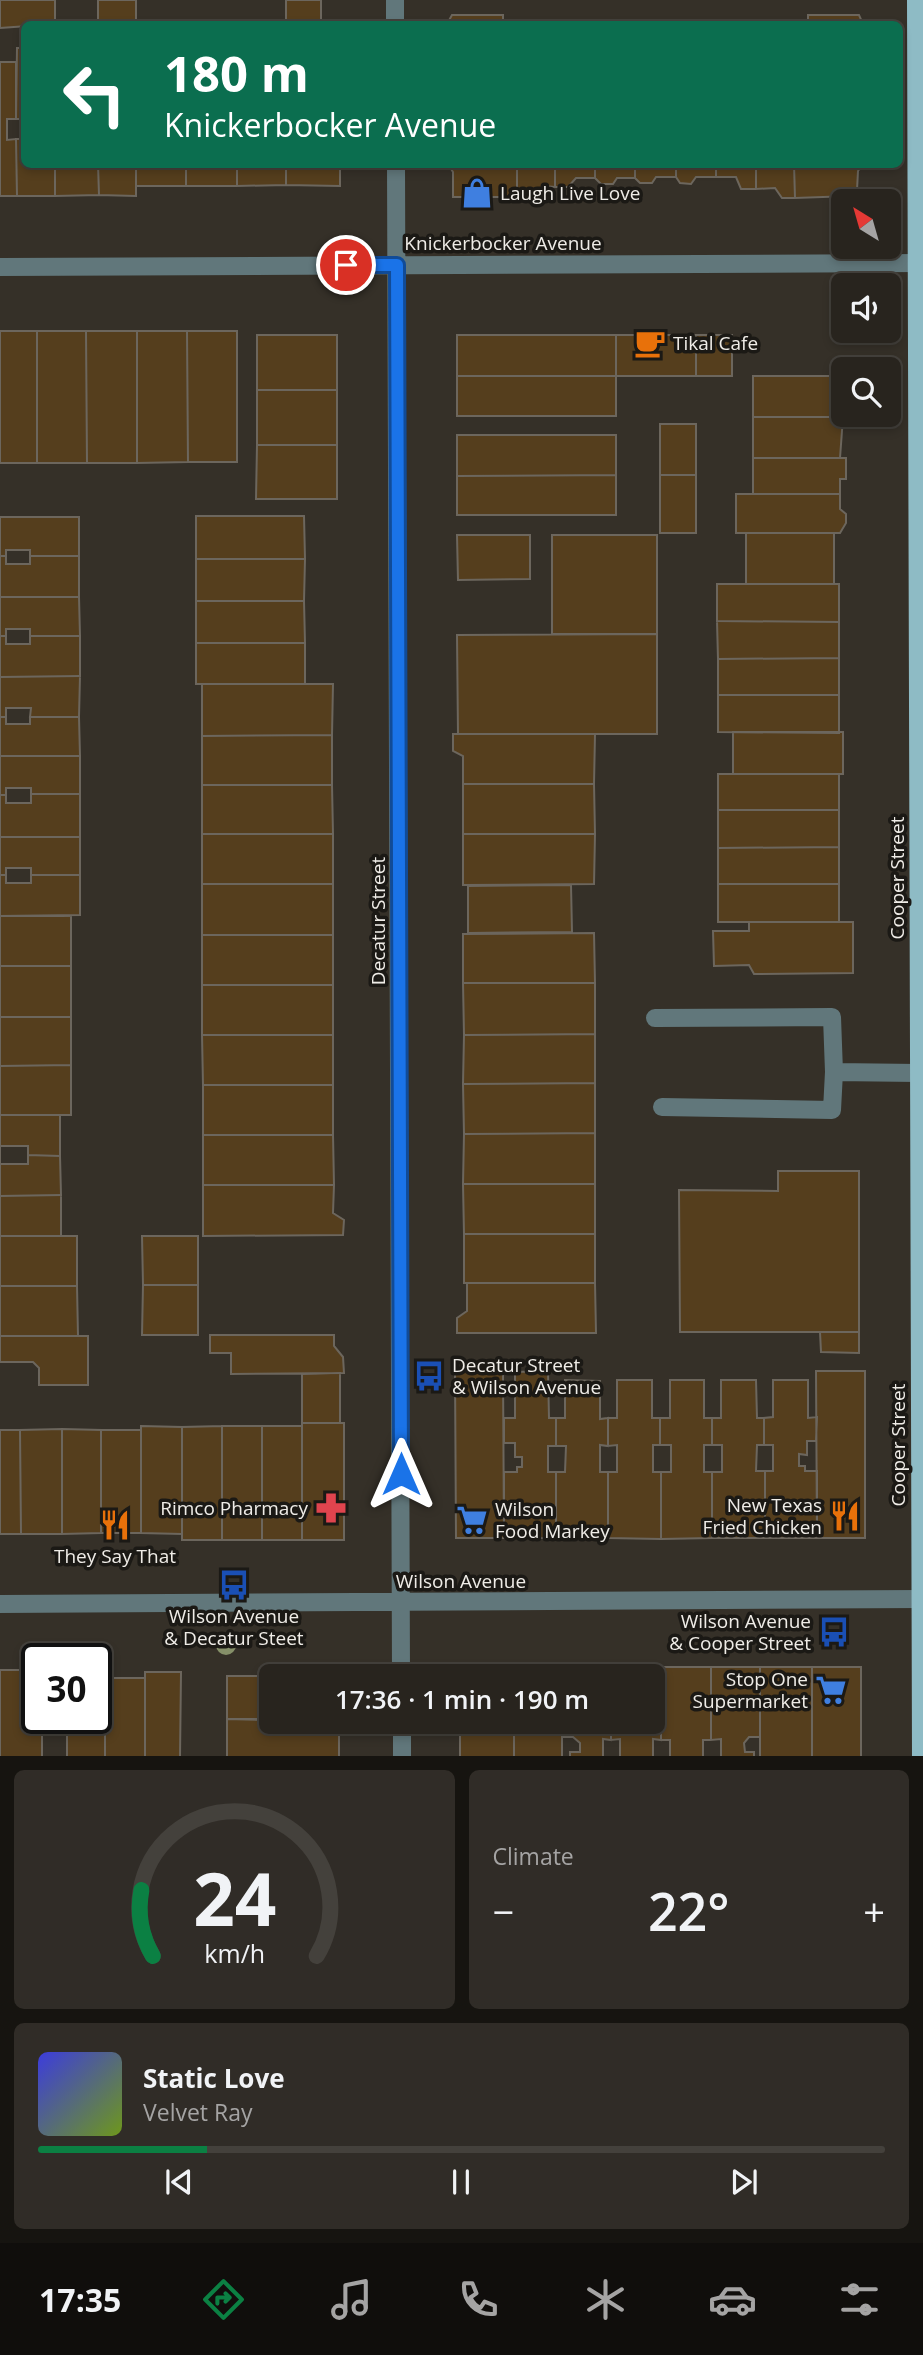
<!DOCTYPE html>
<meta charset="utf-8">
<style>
:root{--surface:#28241e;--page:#302c27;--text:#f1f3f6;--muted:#a5a4a4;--line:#44413c;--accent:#0b8043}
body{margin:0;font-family:"Open Sans",sans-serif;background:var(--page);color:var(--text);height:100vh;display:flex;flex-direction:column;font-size:26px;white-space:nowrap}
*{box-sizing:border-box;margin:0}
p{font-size:23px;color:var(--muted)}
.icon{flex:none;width:38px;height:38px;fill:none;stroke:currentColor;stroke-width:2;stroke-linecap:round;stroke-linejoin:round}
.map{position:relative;height:1756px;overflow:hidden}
.sheet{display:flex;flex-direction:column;gap:14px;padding:14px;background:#161410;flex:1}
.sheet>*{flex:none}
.hud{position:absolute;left:21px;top:21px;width:882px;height:147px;border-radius:10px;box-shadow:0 4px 10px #0003,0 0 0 2px var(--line);background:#0b6e4f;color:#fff;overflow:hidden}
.needle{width:46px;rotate:323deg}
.tools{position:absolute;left:831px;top:189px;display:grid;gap:14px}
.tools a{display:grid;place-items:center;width:70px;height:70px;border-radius:10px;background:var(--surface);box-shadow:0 4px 10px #0003,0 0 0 2px var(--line);font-size:35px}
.speed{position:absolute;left:21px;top:1643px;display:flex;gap:14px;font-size:35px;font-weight:700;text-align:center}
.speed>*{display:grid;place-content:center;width:91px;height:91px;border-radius:50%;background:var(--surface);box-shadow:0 4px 10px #0003,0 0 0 2px var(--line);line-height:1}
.speed .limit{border:4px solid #111;border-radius:10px;background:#fff;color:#111}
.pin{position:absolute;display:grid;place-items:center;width:60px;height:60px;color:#fff;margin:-30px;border:4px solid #fff;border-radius:50%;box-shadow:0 2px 7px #0007}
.me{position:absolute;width:77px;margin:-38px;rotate:0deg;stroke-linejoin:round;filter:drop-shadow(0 0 5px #0008)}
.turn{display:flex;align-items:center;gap:24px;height:147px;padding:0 28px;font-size:32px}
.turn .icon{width:91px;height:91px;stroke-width:2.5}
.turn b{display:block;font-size:49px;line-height:60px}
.big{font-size:52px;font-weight:600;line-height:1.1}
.sheet .widget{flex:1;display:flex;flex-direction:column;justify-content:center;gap:10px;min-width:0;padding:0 24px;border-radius:10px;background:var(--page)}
.sheet .dial{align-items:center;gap:0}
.dial svg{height:182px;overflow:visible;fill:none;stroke:var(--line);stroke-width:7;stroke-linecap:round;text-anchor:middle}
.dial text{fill:var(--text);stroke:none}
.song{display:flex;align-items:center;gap:21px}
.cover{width:84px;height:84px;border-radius:10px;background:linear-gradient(135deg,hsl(240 70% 55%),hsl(80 70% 35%))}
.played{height:7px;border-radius:4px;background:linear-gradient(90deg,var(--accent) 20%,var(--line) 20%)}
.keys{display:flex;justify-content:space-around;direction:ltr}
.heat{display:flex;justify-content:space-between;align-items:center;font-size:38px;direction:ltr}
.sheet .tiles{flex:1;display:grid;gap:14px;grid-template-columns:1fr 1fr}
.widget:last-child{grid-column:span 2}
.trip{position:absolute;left:259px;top:1664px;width:406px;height:70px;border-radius:10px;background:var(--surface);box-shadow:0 4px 10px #0003,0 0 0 2px var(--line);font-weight:600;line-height:70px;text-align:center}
.menu{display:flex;height:112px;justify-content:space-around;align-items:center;background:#100e0c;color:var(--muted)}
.menu .icon{width:49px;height:49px}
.menu .active{color:var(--accent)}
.menu b{font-size:32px;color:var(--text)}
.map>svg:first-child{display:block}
.building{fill:#553e1d;stroke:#6c665d;stroke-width:2}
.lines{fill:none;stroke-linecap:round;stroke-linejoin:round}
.minor{stroke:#61777b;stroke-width:18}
.major{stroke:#8ebbc5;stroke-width:18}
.tree{fill:#869069}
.route-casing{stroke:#114b97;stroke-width:18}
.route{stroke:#1a73e8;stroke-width:12}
.labels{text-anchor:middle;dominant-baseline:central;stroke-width:7;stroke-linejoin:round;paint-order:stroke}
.poi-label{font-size:19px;fill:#efece7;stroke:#1b1915;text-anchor:start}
.street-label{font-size:19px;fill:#efece7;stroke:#1b1915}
</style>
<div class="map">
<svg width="923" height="1757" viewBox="0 0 923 1757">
<rect width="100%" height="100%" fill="#353028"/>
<path class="building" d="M0 0H55V24L0 28Z
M98 0H136V24H98Z
M286 0H321V24H286Z
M452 15H503V24H447Z
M808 15H859L863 24H808Z
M17 48H24V119H16Z
M0 62H16V119H7V140L16 139 17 196H0Z
M16 139H24V164H55V196H17Z
M55 164H98L99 195 55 196Z
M98 164H136V196L99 195Z
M136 164H186V186H136Z
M186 164H237V186H186Z
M237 164H286V185L237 186Z
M286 164H340V186L286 185Z
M448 164H517V197H453V172Z
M517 164H555V187L543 186 531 197H517Z
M555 164H595V178H576L568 187H555Z
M595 164H635V178H617L613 184H601L595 178Z
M635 164H676V177H656L652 183H640L635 178Z
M676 164H716V177H696L691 184 680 183 676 177Z
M716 164H756V189H741L736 177H716Z
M756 164H794L795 198H782L775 188 756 189Z
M794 164H863L858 171 857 190 851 196 795 198Z
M0 331H37V463H0Z
M37 331H86L87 463H37Z
M86 331H137V463H87Z
M137 331H187L188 462 137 463Z
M187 331H237V462H188Z
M257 335H337V390H257Z
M457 335H616V376H457Z
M616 335H696V376H616Z
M696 335H732V376H696Z
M457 376H616V416H457Z
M753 376H844L843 417H753Z
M257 390H337V445H257Z
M753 417H843L840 458H753Z
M660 424H696V475H660Z
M457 435H616V475L457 476Z
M257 445H337V499H256Z
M753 458H846V479H840V494H753Z
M616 475V515H457V476Z
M660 475H696V533H660Z
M736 494H840V509L846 514V523L840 533H736Z
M196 516H304L305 559H196Z
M0 517H79V556H30V550H6V556H0Z
M746 533H834V584H746Z
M457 535H530V579L458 580Z
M552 535H657V634H552Z
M0 556H6V564H30V556H79V597H0Z
M196 559H305L304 601H196Z
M717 584H839V622L717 621Z
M0 597H79L80 636H30V629H6V636H0Z
M196 601H304L305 643H196Z
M717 621 839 622V658L718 659Z
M657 634V734H458L457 635Z
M0 636H6V644H30V636H80V676L0 677Z
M196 643H305V684H196Z
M839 658V695H718V659Z
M80 676 79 717H30L31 708H6V717H0V677Z
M202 684H333L332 735 202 736Z
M718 695H839V733L718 732Z
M0 717H6V724H30V717H79L80 756H0Z
M733 732H843V774H733Z
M453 734H595L594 784H463V756L453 751Z
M332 735V785H202V736Z
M0 756H80V794H31V788H6V795H0Z
M718 774H839V810H718Z
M463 784H594L595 834H463Z
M202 785H332L333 834H202Z
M31 794H80V837H0V795H6V803H31Z
M718 810H839V847L718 848Z
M202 834H333V884H202Z
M463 834H595L594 884 463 885Z
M0 837H80V875H31V868H6V875H0Z
M839 847V884H718V848Z
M0 875H6V883H31V875H80V915L0 916Z
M202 884H333V935H202Z
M718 884H839V922H718Z
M571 885 572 932 468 933V886Z
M0 916H71V966H0Z
M749 922H853V973L754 974 749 965 714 966 713 931H749Z
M594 933 595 983H463V934Z
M202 935H333V985H202Z
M0 966H71V1017H0Z
M463 983H595V1034L464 1035Z
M202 985H333V1035H202Z
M0 1017H71V1065L0 1066Z
M595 1034V1083L463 1084 464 1035Z
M202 1035H333V1085H203Z
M71 1065V1115H0V1066Z
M595 1083V1133L464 1134 463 1084Z
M203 1085H333V1135H203Z
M0 1115H60V1156L28 1155V1146H0V1155Z
M595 1133V1184H463L464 1134Z
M203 1135H333L334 1185H203Z
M0 1155V1164H28V1155L60 1156 61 1195 0 1196Z
M778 1171H859V1332H680L679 1190 778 1191Z
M463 1184H595V1234H464Z
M203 1185H334L333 1213 344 1220 343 1235 203 1236Z
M61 1195V1236H0V1196Z
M464 1234H595V1283H464Z
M0 1236H77V1286H0Z
M142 1236H198V1285H143Z
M467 1283H595L596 1333H457V1318L467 1311Z
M143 1285H198V1335H142Z
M0 1286H77L78 1336H0Z
M820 1332H859V1353L821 1352Z
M210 1335H334V1346L343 1357 344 1373 231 1374V1353H210Z
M0 1336H88V1385H39V1368L33 1362H0Z
M455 1371H503L504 1538H456Z
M548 1371 549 1418H556V1446H548V1472H556V1538H504V1472H517V1467H522V1457H515V1443H504V1418H515V1372Z
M816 1371H865V1538H817Z
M340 1373V1423H302V1374Z
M565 1380 600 1381V1419L608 1418V1446L600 1445V1472H608V1538H556V1472H565L566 1446H556V1418H565Z
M617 1380H652V1418H660V1445H653V1472H661V1539L608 1538V1472H617V1445L608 1446V1418H617Z
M670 1380H704V1418H712V1445H704V1472H712V1538L661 1539V1472H671V1445H660V1418H670Z
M721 1380H756L757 1418H764V1445H757L756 1471H765V1538H712V1472H722V1445H712V1418H721Z
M773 1380H808V1418L817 1417 816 1441H807V1455L799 1454V1466H805V1471H817V1538H765V1471H773V1445H764V1418L773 1417Z
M302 1423H344V1540H302Z
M141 1426 182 1427V1534L141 1533Z
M222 1426V1540H182V1427Z
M222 1426H262V1540H222Z
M262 1426H302V1540H262Z
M62 1429V1534H21L20 1430Z
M62 1429 101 1430V1533L62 1534Z
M0 1430H20L21 1534H0Z
M101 1430H141V1533H101Z
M562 1667H612V1676H562Z
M612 1667H661V1740L653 1739V1757H620V1739L611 1740V1722H653V1676H612Z
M661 1667H711V1740H703V1757H670V1740H661Z
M711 1667H760V1737H749L744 1743 745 1752H754V1757H721V1739L711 1740Z
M760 1667H812V1757H760Z
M812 1667H861V1757H812Z
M514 1669V1676H460V1670Z
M514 1669H562V1676H514Z
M0 1670H37V1718H42V1757H0Z
M145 1672H181L180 1757H145Z
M227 1676H339H271V1719H227Z
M96 1677 105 1678V1757H67V1718H96Z
M105 1678H145V1757H105Z
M227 1719 339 1722V1757H227Z
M460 1722H514V1757H460Z
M514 1722H562V1757H514Z
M562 1722H611V1740L603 1739V1757H570V1752H580V1743L573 1737H562Z"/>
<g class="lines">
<path class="minor" d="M395 0V24
M396 164 401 1676
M0 267 923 263
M655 1018 832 1017 834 1072 918 1073
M662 1107 832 1110 834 1072
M0 1604 923 1599
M402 1722V1757"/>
<path class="major" d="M916 0 921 1757"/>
</g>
<circle class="tree" cx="226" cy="1645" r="10"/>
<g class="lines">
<g class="route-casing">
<path id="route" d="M346 265H397L401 1474"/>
</g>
<use href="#route" class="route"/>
</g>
<defs>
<g id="shop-bare" transform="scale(2.415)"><path d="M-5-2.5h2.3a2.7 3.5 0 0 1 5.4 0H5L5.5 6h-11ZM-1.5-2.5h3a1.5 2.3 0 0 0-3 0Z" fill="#3f7fe0" stroke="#1b1915" stroke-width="2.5" paint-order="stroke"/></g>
<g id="cafe-bare" transform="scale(2.415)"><path d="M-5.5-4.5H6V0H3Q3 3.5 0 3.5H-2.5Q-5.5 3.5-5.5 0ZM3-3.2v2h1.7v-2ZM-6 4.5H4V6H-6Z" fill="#e8710a" stroke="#1b1915" stroke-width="2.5" paint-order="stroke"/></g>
<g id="bus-bare" transform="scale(2.415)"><path d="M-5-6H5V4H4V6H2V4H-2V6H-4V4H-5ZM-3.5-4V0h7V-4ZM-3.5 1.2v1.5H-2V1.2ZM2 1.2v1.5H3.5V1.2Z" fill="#1a4fb4" stroke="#1b1915" stroke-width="2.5" paint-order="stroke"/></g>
<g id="pharmacy-bare" transform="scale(2.415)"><path d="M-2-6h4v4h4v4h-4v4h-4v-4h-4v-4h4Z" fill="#e0444e" stroke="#1b1915" stroke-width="2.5" paint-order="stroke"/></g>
<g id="restaurant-bare" transform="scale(2.415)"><path d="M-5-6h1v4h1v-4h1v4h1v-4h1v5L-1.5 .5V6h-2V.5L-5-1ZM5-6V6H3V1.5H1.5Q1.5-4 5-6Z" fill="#e8710a" stroke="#1b1915" stroke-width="2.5" paint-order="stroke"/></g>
<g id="supermarket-bare" transform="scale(2.415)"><path d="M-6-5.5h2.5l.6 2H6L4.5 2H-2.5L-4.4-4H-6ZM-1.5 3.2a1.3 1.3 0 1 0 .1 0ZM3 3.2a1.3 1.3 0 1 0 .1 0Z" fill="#3f7fe0" stroke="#1b1915" stroke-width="2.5" paint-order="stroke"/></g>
</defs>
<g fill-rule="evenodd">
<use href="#shop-bare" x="477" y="193"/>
<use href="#cafe-bare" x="650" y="343"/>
<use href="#bus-bare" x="429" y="1376"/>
<use href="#pharmacy-bare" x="331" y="1508"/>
<use href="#restaurant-bare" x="845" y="1516"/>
<use href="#supermarket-bare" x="472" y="1520"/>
<use href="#restaurant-bare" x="115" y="1525"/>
<use href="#bus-bare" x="234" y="1585"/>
<use href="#bus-bare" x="834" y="1632"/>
<use href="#supermarket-bare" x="831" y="1690"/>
</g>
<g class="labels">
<g class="poi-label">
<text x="500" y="193">Laugh Live Love</text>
<text x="673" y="343">Tikal Cafe</text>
<text x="452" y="1365">Decatur Street<tspan x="452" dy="22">&amp; Wilson Avenue</tspan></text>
<text x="822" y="1505" text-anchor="end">New Texas<tspan x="822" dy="22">Fried Chicken</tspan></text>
<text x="308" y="1508" text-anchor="end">Rimco Pharmacy</text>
<text x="495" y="1509">Wilson<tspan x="495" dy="22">Food Markey</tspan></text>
<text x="115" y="1556" text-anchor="middle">They Say That</text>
<text x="234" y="1616" text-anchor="middle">Wilson Avenue<tspan x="234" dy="22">&amp; Decatur Steet</tspan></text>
<text x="811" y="1621" text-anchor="end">Wilson Avenue<tspan x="811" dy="22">&amp; Cooper Street</tspan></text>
<text x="808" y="1679" text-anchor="end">Stop One<tspan x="808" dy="22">Supermarket</tspan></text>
</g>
<g class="street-label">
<text x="503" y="243">Knickerbocker Avenue</text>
<text transform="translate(897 878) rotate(-90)">Cooper Street</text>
<text transform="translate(378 921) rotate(-90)">Decatur Street</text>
<text transform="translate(898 1445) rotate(-90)">Cooper Street</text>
<text x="461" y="1581">Wilson Avenue</text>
</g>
</g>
</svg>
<div class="tools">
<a><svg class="needle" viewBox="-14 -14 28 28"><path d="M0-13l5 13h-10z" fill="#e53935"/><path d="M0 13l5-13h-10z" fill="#a5a4a4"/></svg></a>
<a><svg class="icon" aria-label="sound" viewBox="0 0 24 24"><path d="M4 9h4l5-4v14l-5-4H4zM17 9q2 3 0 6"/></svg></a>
<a><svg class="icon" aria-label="search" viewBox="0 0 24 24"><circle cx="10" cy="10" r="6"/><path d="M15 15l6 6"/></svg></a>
</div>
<div class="speed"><div class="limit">30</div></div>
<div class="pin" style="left:346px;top:265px;background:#d93025"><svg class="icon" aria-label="arrive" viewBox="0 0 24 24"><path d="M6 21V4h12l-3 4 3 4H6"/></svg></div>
<svg class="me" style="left:401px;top:1474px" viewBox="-20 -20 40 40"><path d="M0-17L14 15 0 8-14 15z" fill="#1a73e8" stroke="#fff" stroke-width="4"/></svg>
<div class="trip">17:36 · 1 min · 190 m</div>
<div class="hud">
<div class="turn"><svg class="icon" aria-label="left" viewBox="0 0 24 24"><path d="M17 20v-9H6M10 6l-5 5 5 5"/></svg><div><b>180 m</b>Knickerbocker Avenue</div></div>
</div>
</div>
<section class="sheet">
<div class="tiles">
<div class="widget dial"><svg viewBox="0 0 100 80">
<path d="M14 69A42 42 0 1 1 86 69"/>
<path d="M14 69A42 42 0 0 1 9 40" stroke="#0b8043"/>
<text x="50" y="56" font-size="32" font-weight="700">24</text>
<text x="50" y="72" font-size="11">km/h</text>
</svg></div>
<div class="widget"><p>Climate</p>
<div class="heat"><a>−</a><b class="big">22°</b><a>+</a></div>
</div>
<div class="widget">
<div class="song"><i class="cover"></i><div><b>Static Love</b><p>Velvet Ray</p></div></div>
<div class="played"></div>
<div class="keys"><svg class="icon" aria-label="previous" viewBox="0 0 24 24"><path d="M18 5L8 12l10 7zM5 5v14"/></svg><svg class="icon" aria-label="pause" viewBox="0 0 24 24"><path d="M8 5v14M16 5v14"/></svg><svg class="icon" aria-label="next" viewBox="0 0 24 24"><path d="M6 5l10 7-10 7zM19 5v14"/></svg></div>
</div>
</div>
</section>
<nav class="menu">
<b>17:35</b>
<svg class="icon active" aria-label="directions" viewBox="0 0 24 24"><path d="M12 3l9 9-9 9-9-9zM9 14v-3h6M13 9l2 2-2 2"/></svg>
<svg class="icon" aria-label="music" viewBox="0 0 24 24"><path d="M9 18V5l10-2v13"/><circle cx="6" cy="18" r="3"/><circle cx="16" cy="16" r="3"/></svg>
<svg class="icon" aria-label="phone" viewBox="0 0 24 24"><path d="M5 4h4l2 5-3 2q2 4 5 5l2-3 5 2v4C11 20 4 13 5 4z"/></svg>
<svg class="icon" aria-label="climate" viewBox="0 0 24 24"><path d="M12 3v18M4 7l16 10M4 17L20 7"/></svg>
<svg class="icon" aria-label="car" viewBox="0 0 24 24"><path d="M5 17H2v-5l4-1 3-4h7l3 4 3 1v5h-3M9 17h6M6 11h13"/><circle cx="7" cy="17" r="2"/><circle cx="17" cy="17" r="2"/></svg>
<svg class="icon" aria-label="filters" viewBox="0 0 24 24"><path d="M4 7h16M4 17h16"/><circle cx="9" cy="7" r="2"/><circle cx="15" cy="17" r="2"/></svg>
</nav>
